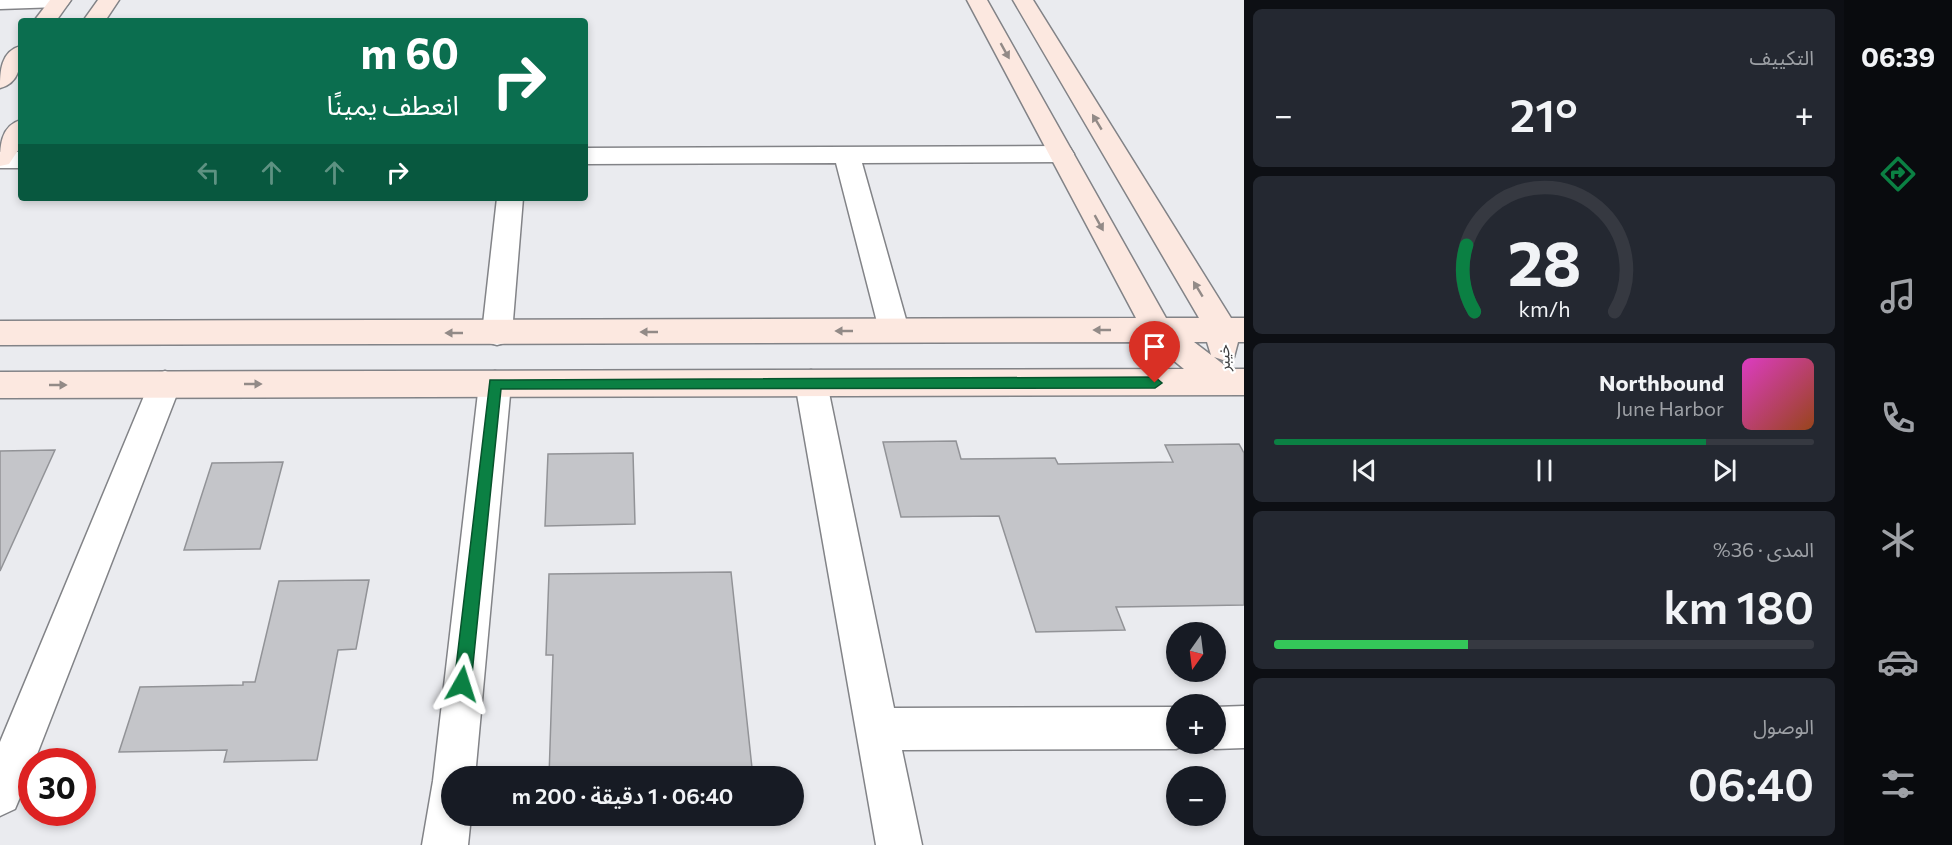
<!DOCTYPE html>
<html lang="ar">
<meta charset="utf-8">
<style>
:root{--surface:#171b24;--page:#242831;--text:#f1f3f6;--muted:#9ea1a6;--line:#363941;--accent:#0b8043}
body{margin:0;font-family:Commissioner,"Noto Sans Arabic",sans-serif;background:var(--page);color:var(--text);direction:rtl;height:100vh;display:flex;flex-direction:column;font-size:22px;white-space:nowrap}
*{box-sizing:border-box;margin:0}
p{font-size:20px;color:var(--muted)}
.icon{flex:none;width:33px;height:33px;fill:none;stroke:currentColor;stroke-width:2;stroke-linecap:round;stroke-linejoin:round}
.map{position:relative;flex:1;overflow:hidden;direction:ltr}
.panel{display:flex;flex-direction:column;gap:9px;padding:9px;background:#0d0f14;width:600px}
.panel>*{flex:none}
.hud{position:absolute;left:18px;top:18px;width:570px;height:183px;border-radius:6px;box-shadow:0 3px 9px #0003;direction:rtl;background:#0b6e4f;color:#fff;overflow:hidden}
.needle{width:39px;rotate:194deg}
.fabs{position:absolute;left:1166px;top:622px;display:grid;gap:12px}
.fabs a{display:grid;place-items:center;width:60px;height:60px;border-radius:50%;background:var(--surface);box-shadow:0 3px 9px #0003;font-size:30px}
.speed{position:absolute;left:18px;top:748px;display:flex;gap:12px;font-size:30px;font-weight:700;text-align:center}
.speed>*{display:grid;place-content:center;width:78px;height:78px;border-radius:50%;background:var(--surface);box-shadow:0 3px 9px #0003;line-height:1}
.speed .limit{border:9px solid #d22;background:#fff;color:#111}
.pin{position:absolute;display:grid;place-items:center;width:51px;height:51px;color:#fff;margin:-62px -26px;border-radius:50% 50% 50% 0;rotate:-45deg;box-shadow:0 0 6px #0007}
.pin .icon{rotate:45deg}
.me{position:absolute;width:66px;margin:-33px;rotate:6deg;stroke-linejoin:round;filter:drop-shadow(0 0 4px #0008)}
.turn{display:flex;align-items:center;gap:21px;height:126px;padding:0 30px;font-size:27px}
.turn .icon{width:78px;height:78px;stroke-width:2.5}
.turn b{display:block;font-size:42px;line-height:51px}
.lanes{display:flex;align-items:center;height:57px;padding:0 30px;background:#0003;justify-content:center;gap:30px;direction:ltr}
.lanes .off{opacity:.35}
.big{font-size:45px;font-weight:600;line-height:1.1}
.panel .tile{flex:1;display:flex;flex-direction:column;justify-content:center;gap:9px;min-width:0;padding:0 21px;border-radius:9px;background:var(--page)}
.panel .dial{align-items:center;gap:0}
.dial svg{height:156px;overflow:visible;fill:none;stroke:var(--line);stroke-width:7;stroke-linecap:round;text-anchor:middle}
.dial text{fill:var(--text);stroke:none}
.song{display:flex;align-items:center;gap:18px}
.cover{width:72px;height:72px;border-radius:9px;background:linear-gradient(135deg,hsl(310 70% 55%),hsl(20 70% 35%))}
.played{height:6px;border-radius:3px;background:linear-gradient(90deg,var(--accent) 80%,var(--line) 80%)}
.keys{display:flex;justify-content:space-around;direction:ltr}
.heat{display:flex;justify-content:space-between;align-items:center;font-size:33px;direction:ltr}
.charge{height:9px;border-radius:4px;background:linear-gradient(90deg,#34c759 36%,var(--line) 0)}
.trip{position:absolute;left:441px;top:766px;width:363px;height:60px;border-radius:30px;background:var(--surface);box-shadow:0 3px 9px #0003;font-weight:600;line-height:60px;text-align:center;direction:rtl}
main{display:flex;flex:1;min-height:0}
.tab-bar{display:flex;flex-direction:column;width:108px;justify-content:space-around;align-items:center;background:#090b0e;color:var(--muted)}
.tab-bar .icon{width:42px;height:42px}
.tab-bar .on{color:var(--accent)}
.tab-bar b{font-size:27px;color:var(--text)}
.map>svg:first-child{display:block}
.building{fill:#c4c5c9;stroke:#929397;stroke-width:1.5}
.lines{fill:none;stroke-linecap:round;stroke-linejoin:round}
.street-casing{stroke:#828387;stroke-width:3}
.secondary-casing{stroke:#828387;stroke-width:3}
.street{fill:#fff;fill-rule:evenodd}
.secondary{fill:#fce8e0;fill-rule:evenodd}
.oneway{fill:#928a87}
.route{fill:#0b8043;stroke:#07532c;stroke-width:1.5}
.labels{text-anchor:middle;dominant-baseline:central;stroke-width:4.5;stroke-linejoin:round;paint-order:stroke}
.street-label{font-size:16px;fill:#3c3d3e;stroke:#fff}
</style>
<main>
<nav class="tab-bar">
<b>06:39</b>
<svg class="icon on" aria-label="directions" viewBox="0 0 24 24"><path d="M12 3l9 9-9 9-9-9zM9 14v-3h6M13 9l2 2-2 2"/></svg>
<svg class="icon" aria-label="music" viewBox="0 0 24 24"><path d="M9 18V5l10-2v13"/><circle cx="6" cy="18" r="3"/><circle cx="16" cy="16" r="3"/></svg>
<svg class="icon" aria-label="phone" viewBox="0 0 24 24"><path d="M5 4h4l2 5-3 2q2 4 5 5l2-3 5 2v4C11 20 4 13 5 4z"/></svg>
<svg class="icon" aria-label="climate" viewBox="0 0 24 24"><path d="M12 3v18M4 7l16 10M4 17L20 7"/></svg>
<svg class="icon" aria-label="car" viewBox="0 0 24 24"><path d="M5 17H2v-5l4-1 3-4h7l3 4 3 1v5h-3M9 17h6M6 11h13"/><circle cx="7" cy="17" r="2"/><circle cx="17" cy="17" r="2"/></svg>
<svg class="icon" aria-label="filters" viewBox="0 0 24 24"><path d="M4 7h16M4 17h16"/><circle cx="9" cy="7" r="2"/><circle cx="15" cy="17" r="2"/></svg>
</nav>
<section class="panel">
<div class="tile"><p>التكييف</p>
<div class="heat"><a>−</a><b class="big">21°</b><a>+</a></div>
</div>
<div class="tile dial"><svg viewBox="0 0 100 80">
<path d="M14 69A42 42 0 1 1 86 69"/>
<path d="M14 69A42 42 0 0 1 10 35" stroke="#0b8043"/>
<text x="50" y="56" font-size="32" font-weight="700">28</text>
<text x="50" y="72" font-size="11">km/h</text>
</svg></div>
<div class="tile">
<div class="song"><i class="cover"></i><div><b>Northbound</b><p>June Harbor</p></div></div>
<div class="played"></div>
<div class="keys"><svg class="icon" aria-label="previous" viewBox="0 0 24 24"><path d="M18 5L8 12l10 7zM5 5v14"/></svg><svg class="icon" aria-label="pause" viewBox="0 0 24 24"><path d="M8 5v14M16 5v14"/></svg><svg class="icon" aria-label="next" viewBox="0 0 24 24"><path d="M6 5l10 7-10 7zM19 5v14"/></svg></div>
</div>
<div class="tile"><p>المدى · 36%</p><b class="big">180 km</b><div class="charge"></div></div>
<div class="tile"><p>الوصول</p><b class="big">06:40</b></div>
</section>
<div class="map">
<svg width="1244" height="845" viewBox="0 0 1244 845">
<rect width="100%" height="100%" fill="#eaebef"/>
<path class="building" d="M956 441 961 459 1055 458 1058 464 1173 462 1165 445 1239 444 1244 453V605L1116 607 1125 630 1036 632 999 516 901 517 883 442Z
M55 450 0 571V451Z
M633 453 635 524 545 526 548 454Z
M283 462 260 549 184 550 212 463Z
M731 572 752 768 645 771 646 777H549L553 655H546L549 574Z
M369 580 356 649 338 650 317 760 224 762 227 750 119 752 140 687 243 685V682H255L279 581Z"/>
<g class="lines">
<g class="street-casing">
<path id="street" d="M0 0H70V1L67 5 60 7 0 9Z
M1061 146 1070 148 1074 154 1070 160 1061 162 862 163 909 330 905 338 894 342 883 338 879 330 836 163 585 164V148Z
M0 152H21V168H0Z
M497 198H523L512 333 508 342 497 345 486 342 482 333Z
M811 370 822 374 827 383 894 708 1176 707V744H1188L1176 749 902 750 922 845H876L795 383 800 374Z
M165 371 176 375 181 384 34 762H32V769L15 809 0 816V742L149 384 154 375Z
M495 371 506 375 511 384 475 777H452V816H471L468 845H422L433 781 479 384 484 375Z
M1244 706V748L1215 749 1203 744H1215V707Z"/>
</g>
<g class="secondary-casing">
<path id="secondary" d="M50 0H71L56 21H34Z
M98 0H119L105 21H83Z
M967 0H987L1166 318H1199L1013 0H1033L1231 318H1244V342H1238L1234 357 1223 360 1214 357 1229 369H1244V395L0 398V372L1184 369 1151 342 0 345V321L1136 318ZM1194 342H1207L1211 355Z
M21 46C21 64 20 83 0 88 0 71 1 51 21 46Z
M21 120V146L9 164 0 166C0 147 0 126 21 120Z"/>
</g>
<use href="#street" class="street"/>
<use href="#secondary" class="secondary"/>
</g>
<defs><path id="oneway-solid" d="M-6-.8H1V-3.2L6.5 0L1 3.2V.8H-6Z" transform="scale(1.5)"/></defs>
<g class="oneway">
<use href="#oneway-solid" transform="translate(1005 51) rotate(61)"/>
<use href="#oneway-solid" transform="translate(1097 122) rotate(-121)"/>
<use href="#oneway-solid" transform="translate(1099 223) rotate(61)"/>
<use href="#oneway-solid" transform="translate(1198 289) rotate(-121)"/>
<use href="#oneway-solid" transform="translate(1102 330) rotate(180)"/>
<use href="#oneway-solid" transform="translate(844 331) rotate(180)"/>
<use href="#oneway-solid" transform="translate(649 332) rotate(180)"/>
<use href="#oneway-solid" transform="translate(454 333) rotate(180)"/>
<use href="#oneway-solid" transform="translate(253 384)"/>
<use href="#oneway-solid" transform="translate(58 385)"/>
</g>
<path class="route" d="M1155 377 1162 383 1155 388 501 389 471 684 468 690 462 693 457 690 454 684 490 380Z"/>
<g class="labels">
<g class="street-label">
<text transform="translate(1223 358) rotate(-92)">خيبر</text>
</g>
</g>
</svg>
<div class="fabs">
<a><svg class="needle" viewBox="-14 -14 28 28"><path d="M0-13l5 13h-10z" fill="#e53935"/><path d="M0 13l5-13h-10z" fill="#9ea1a6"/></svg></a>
<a>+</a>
<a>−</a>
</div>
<div class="speed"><div class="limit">30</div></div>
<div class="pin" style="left:1155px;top:383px;background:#d93025"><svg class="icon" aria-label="arrive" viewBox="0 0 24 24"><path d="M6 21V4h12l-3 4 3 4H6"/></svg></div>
<svg class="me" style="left:462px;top:684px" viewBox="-20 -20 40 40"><path d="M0-17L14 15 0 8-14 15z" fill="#0b8043" stroke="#fff" stroke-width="4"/></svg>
<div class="trip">06:40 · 1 دقيقة · 200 m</div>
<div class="hud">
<div class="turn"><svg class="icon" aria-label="right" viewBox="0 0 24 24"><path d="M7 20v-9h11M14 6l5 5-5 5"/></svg><div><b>60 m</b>انعطف يمينًا</div></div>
<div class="lanes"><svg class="icon off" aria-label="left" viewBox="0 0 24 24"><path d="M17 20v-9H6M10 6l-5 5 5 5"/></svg><svg class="icon off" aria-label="ahead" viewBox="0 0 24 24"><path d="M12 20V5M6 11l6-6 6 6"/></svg><svg class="icon off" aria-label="ahead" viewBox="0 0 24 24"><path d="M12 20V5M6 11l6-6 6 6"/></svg><svg class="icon" aria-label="right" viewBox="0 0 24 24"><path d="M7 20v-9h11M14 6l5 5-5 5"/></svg></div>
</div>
</div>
</main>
